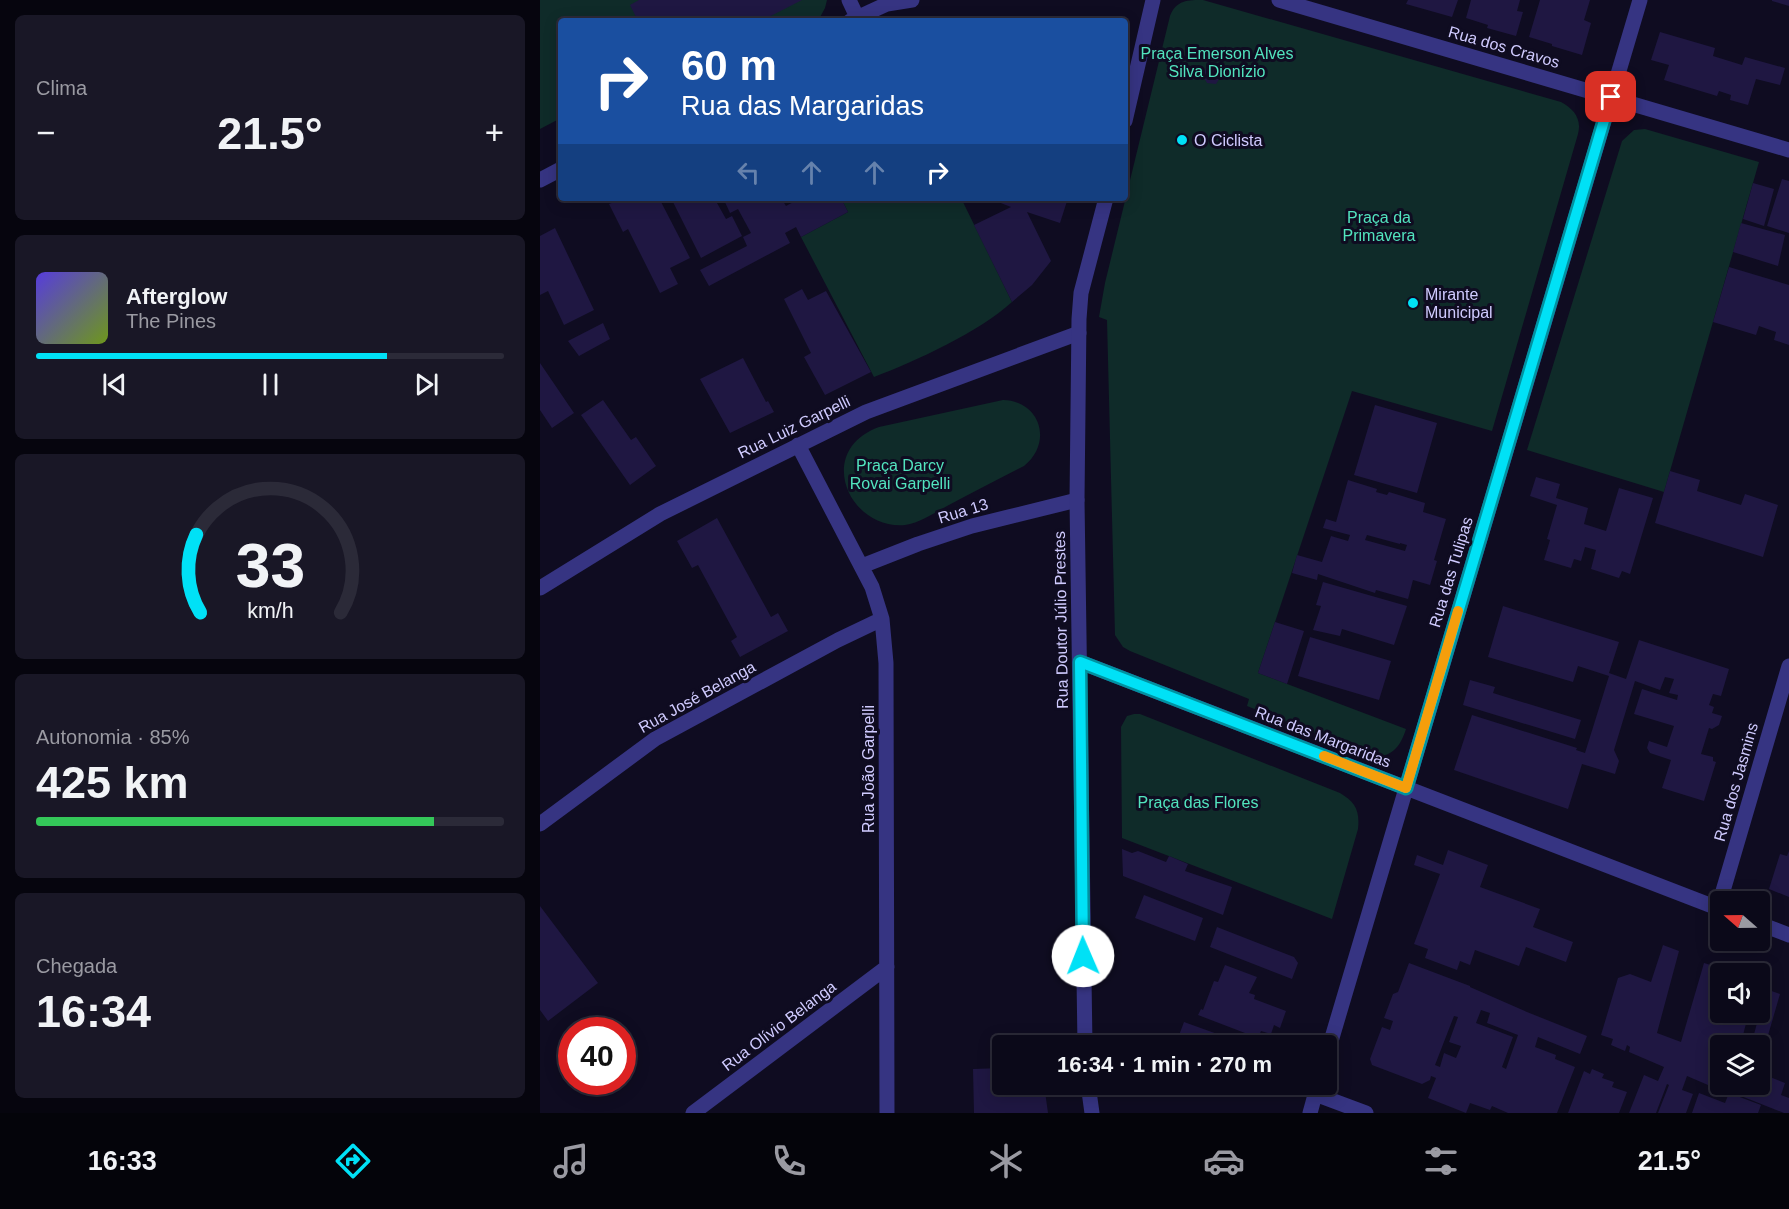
<!DOCTYPE html>
<html lang="pt">
<meta charset="utf-8">
<style>
:root{--surface:#0b0919;--page:#191726;--text:#f1f3f6;--muted:#9a9aa2;--line:#2b2a38;--accent:#00e1f6}
body{margin:0;font-family:Helvetica,sans-serif;background:var(--page);color:var(--text);height:100vh;display:flex;flex-direction:column;font-size:22px;white-space:nowrap}
*{box-sizing:border-box;margin:0}
p{font-size:20px;color:var(--muted)}
.icon{flex:none;width:33px;height:33px;fill:none;stroke:currentColor;stroke-width:2;stroke-linecap:round;stroke-linejoin:round}
.map{position:relative;flex:1;overflow:hidden}
.details{display:flex;flex-direction:column;gap:15px;padding:15px;background:#06050e;width:540px}
.details>*{flex:none}
.top-card{position:absolute;left:18px;top:18px;width:570px;height:183px;border-radius:6px;box-shadow:0 3px 15px #0003,0 0 0 2px var(--line);background:#1a4fa0;color:#fff;overflow:hidden}
.needle{width:39px;rotate:290deg}
.controls{position:absolute;left:1170px;top:891px;display:grid;gap:12px}
.controls a{display:grid;place-items:center;width:60px;height:60px;border-radius:6px;background:var(--surface);box-shadow:0 3px 15px #0003,0 0 0 2px var(--line);font-size:30px}
.speed{position:absolute;left:18px;top:1017px;display:flex;gap:12px;font-size:30px;font-weight:700;text-align:center}
.speed>*{display:grid;place-content:center;width:78px;height:78px;border-radius:50%;background:var(--surface);box-shadow:0 3px 15px #0003,0 0 0 2px var(--line);line-height:1}
.speed .limit{border:9px solid #d22;background:#fff;color:#111}
.pin{position:absolute;display:grid;place-items:center;width:51px;height:51px;color:#fff;margin:-26px;border-radius:12px;box-shadow:0 3px 9px #0006}
.me{position:absolute;width:66px;margin:-33px;rotate:359deg;stroke-linejoin:round;filter:drop-shadow(0 0 4px #0008)}
.turn{display:flex;align-items:center;gap:21px;height:126px;padding:0 24px;font-size:27px}
.turn .icon{width:78px;height:78px;stroke-width:2.5}
.turn b{display:block;font-size:42px;line-height:51px}
.lanes{display:flex;align-items:center;height:57px;padding:0 24px;background:#0003;justify-content:center;gap:30px;direction:ltr}
.lanes .off{opacity:.35}
.big{font-size:45px;font-weight:700;line-height:1.1}
.details .card{flex:1;display:flex;flex-direction:column;justify-content:center;gap:9px;min-width:0;padding:0 21px;border-radius:9px;background:var(--page)}
.details .dial{align-items:center;gap:0}
.dial svg{height:156px;overflow:visible;fill:none;stroke:var(--line);stroke-width:7;stroke-linecap:round;text-anchor:middle}
.dial text{fill:var(--text);stroke:none}
.song{display:flex;align-items:center;gap:18px}
.cover{width:72px;height:72px;border-radius:9px;background:linear-gradient(135deg,hsl(250 70% 55%),hsl(80 70% 35%))}
.played{height:6px;border-radius:3px;background:linear-gradient(90deg,var(--accent) 75%,var(--line) 75%)}
.keys{display:flex;justify-content:space-around;direction:ltr}
.heat{display:flex;justify-content:space-between;align-items:center;font-size:33px;direction:ltr}
.charge{height:9px;border-radius:4px;background:linear-gradient(90deg,#34c759 85%,var(--line) 0)}
.trip{position:absolute;left:452px;top:1035px;width:345px;height:60px;border-radius:6px;background:var(--surface);box-shadow:0 3px 15px #0003,0 0 0 2px var(--line);font-weight:700;line-height:60px;text-align:center}
.menu{display:flex;height:96px;justify-content:space-around;align-items:center;background:#04040a;color:var(--muted)}
.menu .icon{width:42px;height:42px}
.menu .active{color:var(--accent)}
.menu b{font-size:27px;color:var(--text)}
main{display:flex;flex:1;min-height:0}
.map>svg:first-child{display:block}
.green{fill:#0f2b29}
.building{fill:#1f1742;fill-rule:evenodd}
.lines{fill:none;stroke-linecap:round;stroke-linejoin:round}
.minor{stroke:#363482;stroke-width:15}
.tertiary{stroke:#363482;stroke-width:15}
.route-casing{stroke:#0092a0;stroke-width:15}
.route{stroke:#00e1f6;stroke-width:10}
.slow{stroke:#f59e0b;stroke-width:10}
.poi-dot{fill:#00e1f6;stroke:#0f0c21;stroke-width:2}
.labels{text-anchor:middle;dominant-baseline:central;stroke-width:6;stroke-linejoin:round;paint-order:stroke}
.street-label{font-size:16px;fill:#d0cbff;stroke:#0f0c21}
.park-label{font-size:16px;fill:#52e4be;stroke:#0f0c21}
.poi-label{font-size:16px;fill:#d0cbff;stroke:#0f0c21;text-anchor:start}
</style>
<main>
<section class="details">
<div class="card"><p>Clima</p>
<div class="heat"><a>−</a><b class="big">21.5°</b><a>+</a></div>
</div>
<div class="card">
<div class="song"><i class="cover"></i><div><b>Afterglow</b><p>The Pines</p></div></div>
<div class="played"></div>
<div class="keys"><svg class="icon" aria-label="previous" viewBox="0 0 24 24"><path d="M18 5L8 12l10 7zM5 5v14"/></svg><svg class="icon" aria-label="pause" viewBox="0 0 24 24"><path d="M8 5v14M16 5v14"/></svg><svg class="icon" aria-label="next" viewBox="0 0 24 24"><path d="M6 5l10 7-10 7zM19 5v14"/></svg></div>
</div>
<div class="card dial"><svg viewBox="0 0 100 80">
<path d="M14 69A42 42 0 1 1 86 69"/>
<path d="M14 69A42 42 0 0 1 12 29" stroke="#00e1f6"/>
<text x="50" y="56" font-size="32" font-weight="700">33</text>
<text x="50" y="72" font-size="11">km/h</text>
</svg></div>
<div class="card"><p>Autonomia · 85%</p><b class="big">425 km</b><div class="charge"></div></div>
<div class="card"><p>Chegada</p><b class="big">16:34</b></div>
</section>
<div class="map">
<svg width="1249" height="1113" viewBox="0 0 1249 1113">
<rect width="100%" height="100%" fill="#0f0c21"/>
<path class="green" d="M0 0H287L285 8 278 21H21V118L0 129Z
M663 0 1021 102C1034 109 1042 119 1038 134L952 431 812 391 718 673 866 729C860 748 850 760 828 755L707 706 709 699 590 651 583 647 575 635 567 320 559 317 565 283 630 16C636 0 648 0 663 0Z
M1105 129 1219 162 1124 492 987 450 1082 141 1094 130Z
M301 198H421L472 302C439 332 376 361 334 377L261 237 308 212Z
M463 400C501 401 513 443 484 466 458 479 432 493 407 506 394 513 380 523 365 525 309 530 274 451 339 427Z
M594 714H600L800 793C815 802 820 810 818 829L792 919 582 838 581 727 587 716Z"/>
<path class="building" d="M99 0H262L221 21H98L90 5Z
M868 0H918L912 17 866 4Z
M931 0H980L977 11 983 12 976 36 947 28 948 25 926 18Z
M1000 0H1050L1044 20 1051 23 1042 55 1012 46V44L989 37Z
M1232 0H1249V6L1232 1Z
M1120 32 1175 48 1173 56 1202 65 1205 57 1245 68 1240 85 1216 79 1208 105 1190 100 1191 95 1179 91 1177 96 1124 80 1129 65 1111 60Z
M668 66 677 67 681 76 676 84 667 83 662 74Z
M1242 179 1249 181V233L1227 226Z
M1213 183 1234 189 1224 226 1203 219Z
M72 198H119L150 258 130 268 138 284 120 293 88 229 83 232 69 204 74 202Z
M131 198H241L246 206 261 198H301L308 212 261 237 256 227 245 233 250 243 169 286 160 270 207 246 203 237 211 233 198 209 190 213 184 200 177 203 186 219 192 216 202 236 161 258Z
M448 198H528L520 223 487 212 511 261 492 285 472 302 434 225 471 207Z
M1201 223 1245 235 1238 266 1193 252Z
M15 228 54 310 24 325 8 291 0 295V236Z
M1189 267 1249 285V345L1234 340 1236 332 1219 326 1216 335 1173 322Z
M262 289 268 300 286 291 331 372 285 395 264 357 271 353 244 299Z
M63 323 70 339 39 356 28 341Z
M203 358 226 402 228 401 234 412 190 433 160 379Z
M0 363 34 413 12 428 0 410Z
M63 400 91 440 96 437 116 466 90 485 41 415Z
M835 405 897 423 877 493 814 475Z
M1130 471 1160 480 1157 491 1201 505 1205 494 1238 505 1223 557 1115 523Z
M996 477 1020 484 1016 498 1048 508 1044 524 1066 531 1079 488 1113 498 1090 574 1082 571 1079 578 1051 569 1056 550 1045 547 1041 561 1034 559 1031 568 1004 560 1010 540 1007 539 1017 505 990 496Z
M808 480 837 489 836 492 847 495 849 492 885 503 883 512 906 519 894 560 897 561 890 585 873 580 868 599 836 590 835 593 778 574 777 580 752 573 757 555 782 562 791 536 808 541 810 535 783 528 786 519 796 522ZM827 535 860 544V543L867 545 865 551 825 540Z
M177 518 231 617 238 613 248 631 200 657 191 641 197 637 158 565 152 568 137 541Z
M783 582 867 606 854 645 802 629 800 636 773 630 781 606 776 605Z
M963 606 1079 642 1069 673 1086 679 1099 640 1189 669 1181 696 1173 694 1169 705 1174 707 1172 713 1182 716 1179 725 1172 729 1169 728 1161 754 1173 757V761L1176 762 1164 801 1122 788 1131 760 1110 753 1107 748 1109 741 1127 747 1134 726 1094 714 1102 689 1137 700 1138 695 1129 693 1134 679 1125 677 1120 690 1095 681 1074 750 1079 761 1075 774 1042 764 1028 809 914 770 932 715 1037 748 1036 750 1045 753 1069 676 1038 666 1033 682 948 657Z
M735 622 764 631 747 684 718 673Z
M770 637 851 661 839 700 758 676Z
M930 680 955 687 953 693 1041 720 1035 739 923 705Z
M582 849 592 853 598 851 626 862 629 856 648 864 645 871 692 887 683 915 583 876Z
M908 850 948 865 940 887 1000 909 993 927 1033 942 1026 962 986 947 979 966 935 950 930 965 920 961 917 970 885 958 888 949 874 944 900 874 874 865 877 855 903 865Z
M1249 851V897L1229 889 1240 854 1247 856Z
M604 895 663 918 655 941 595 918Z
M0 906 58 983 8 1021 0 1010Z
M677 927 754 957 758 963 752 979 670 947Z
M1123 945 1139 951 1117 1033 1141 1042 1164 963 1198 973 1180 974V1012H1209L1203 1035 1213 1038 1220 1012V987L1240 994 1220 1063V1046H1180V1071L1173 1069 1168 1085 1147 1076 1142 1090 1153 1094 1146 1113H1118L1129 1085 1127 1084 1116 1113H1089L1104 1075 1118 1081 1124 1067 1089 1052 1090 1047 1087 1045 1085 1051 1071 1045 1073 1039 1061 1035 1078 978 1090 974 1111 982Z
M1209 961 1223 966 1221 974H1205Z
M869 963 930 986V987L987 1012 1047 1036 1040 1054 998 1037 995 1047 1016 1055 1015 1059 1035 1067 1017 1113H968L952 1106 950 1110 930 1103 926 1113 888 1098 896 1078 891 1076 890 1080 882 1084 832 1065 830 1059 842 1027 850 1030 853 1021 844 1018 853 994 858 992ZM941 1010 950 1013 947 1023 978 1035 966 1069 962 1067 973 1037 936 1023ZM914 1016 918 1017 909 1042 921 1046 916 1058 904 1053 900 1067 895 1065Z
M685 965 717 977 709 993 715 995 714 999 746 1011 740 1028 734 1025 731 1034 721 1031 718 1038 658 1015 661 1009 663 1010 674 981 678 982Z
M644 1022 694 1040 692 1046H635Z
M462 1068V1084H504L508 1113H434L433 1069Z
M1052 1069 1064 1074 1062 1078 1074 1082 1072 1087 1087 1092 1079 1113H1028L1044 1071 1050 1074Z
M1220 1073 1245 1083 1241 1095 1249 1098V1113H1244L1186 1090 1188 1084H1220Z
M1159 1093 1185 1103 1189 1093 1221 1105 1218 1113H1152Z"/>
<g class="lines">
<path class="minor" d="M309 0 317 17
M739 0 1249 150
M310 21 347 4 372 0
M0 180 21 169
M258 445 332 587 342 619 346 663 347 1113
M322 566 378 544 432 526 537 500
M0 588 120 514 326 412 539 333
M540 662 1180 909
M0 824 115 739 298 640 342 619
M1178 908 1249 666
M1220 924 1249 935
M786 1058 1100 0
M775 1094 826 1113
M153 1113 347 967
M770 1113 778 1084"/>
<path class="tertiary" d="M585 121 613 0
M545 1046 537 500 539 319 541 293 566 198
M548 1084 552 1113"/>
</g>
<g class="lines">
<g class="route-casing">
<path id="route" d="M543 956 540 662 866 788 1071 97"/>
</g>
<use href="#route" class="route"/>
<path class="slow" d="M784 756 866 788 918 611"/>
</g>
<g class="poi-dot">
<circle cx="642" cy="140" r="6"/>
<circle cx="873" cy="303" r="6"/>
</g>
<g class="labels">
<g class="street-label">
<text transform="translate(964 47) rotate(16)">Rua dos Cravos</text>
<text transform="translate(254 427) rotate(-26)">Rua Luiz Garpelli</text>
<text transform="translate(423 511) rotate(-17)">Rua 13</text>
<text transform="translate(911 572) rotate(-73)">Rua das Tulipas</text>
<text transform="translate(521 620) rotate(-91)">Rua Doutor Júlio Prestes</text>
<text transform="translate(157 697) rotate(-29)">Rua José Belanga</text>
<text transform="translate(783 737) rotate(21)">Rua das Margaridas</text>
<text transform="translate(328 769) rotate(-90)">Rua João Garpelli</text>
<text transform="translate(1196 782) rotate(-74)">Rua dos Jasmins</text>
<text transform="translate(239 1026) rotate(-37)">Rua Olívio Belanga</text>
</g>
<g class="park-label">
<text x="677" y="53">Praça Emerson Alves<tspan x="677" dy="18">Silva Dionízio</tspan></text>
<text x="839" y="217">Praça da<tspan x="839" dy="18">Primavera</tspan></text>
<text x="360" y="465">Praça Darcy<tspan x="360" dy="18">Rovai Garpelli</tspan></text>
<text x="658" y="802">Praça das Flores</text>
</g>
<g class="poi-label">
<text x="654" y="140">O Ciclista</text>
<text x="885" y="294">Mirante<tspan x="885" dy="18">Municipal</tspan></text>
</g>
</g>
</svg>
<div class="controls">
<a><svg class="needle" viewBox="-14 -14 28 28"><path d="M0-13l5 13h-10z" fill="#e53935"/><path d="M0 13l5-13h-10z" fill="#9a9aa2"/></svg></a>
<a><svg class="icon" aria-label="sound" viewBox="0 0 24 24"><path d="M4 9h4l5-4v14l-5-4H4zM17 9q2 3 0 6"/></svg></a>
<a><svg class="icon" aria-label="layers" viewBox="0 0 24 24"><path d="M12 4l9 5-9 5-9-5zM3 14l9 5 9-5"/></svg></a>
</div>
<div class="speed"><div class="limit">40</div></div>
<div class="pin" style="left:1071px;top:97px;background:#d93025"><svg class="icon" aria-label="arrive" viewBox="0 0 24 24"><path d="M6 21V4h12l-3 4 3 4H6"/></svg></div>
<svg class="me" style="left:543px;top:956px" viewBox="-20 -20 40 40"><circle r="19" fill="#fff"/><path d="M0-13L10 11 0 6-10 11z" fill="#00e1f6"/></svg>
<div class="trip">16:34 · 1 min · 270 m</div>
<div class="top-card">
<div class="turn"><svg class="icon" aria-label="right" viewBox="0 0 24 24"><path d="M7 20v-9h11M14 6l5 5-5 5"/></svg><div><b>60 m</b>Rua das Margaridas</div></div>
<div class="lanes"><svg class="icon off" aria-label="left" viewBox="0 0 24 24"><path d="M17 20v-9H6M10 6l-5 5 5 5"/></svg><svg class="icon off" aria-label="ahead" viewBox="0 0 24 24"><path d="M12 20V5M6 11l6-6 6 6"/></svg><svg class="icon off" aria-label="ahead" viewBox="0 0 24 24"><path d="M12 20V5M6 11l6-6 6 6"/></svg><svg class="icon" aria-label="right" viewBox="0 0 24 24"><path d="M7 20v-9h11M14 6l5 5-5 5"/></svg></div>
</div>
</div>
</main>
<nav class="menu">
<b>16:33</b>
<svg class="icon active" aria-label="directions" viewBox="0 0 24 24"><path d="M12 3l9 9-9 9-9-9zM9 14v-3h6M13 9l2 2-2 2"/></svg>
<svg class="icon" aria-label="music" viewBox="0 0 24 24"><path d="M9 18V5l10-2v13"/><circle cx="6" cy="18" r="3"/><circle cx="16" cy="16" r="3"/></svg>
<svg class="icon" aria-label="phone" viewBox="0 0 24 24"><path d="M5 4h4l2 5-3 2q2 4 5 5l2-3 5 2v4C11 20 4 13 5 4z"/></svg>
<svg class="icon" aria-label="climate" viewBox="0 0 24 24"><path d="M12 3v18M4 7l16 10M4 17L20 7"/></svg>
<svg class="icon" aria-label="car" viewBox="0 0 24 24"><path d="M5 17H2v-5l4-1 3-4h7l3 4 3 1v5h-3M9 17h6M6 11h13"/><circle cx="7" cy="17" r="2"/><circle cx="17" cy="17" r="2"/></svg>
<svg class="icon" aria-label="filters" viewBox="0 0 24 24"><path d="M4 7h16M4 17h16"/><circle cx="9" cy="7" r="2"/><circle cx="15" cy="17" r="2"/></svg>
<b>21.5°</b>
</nav>
